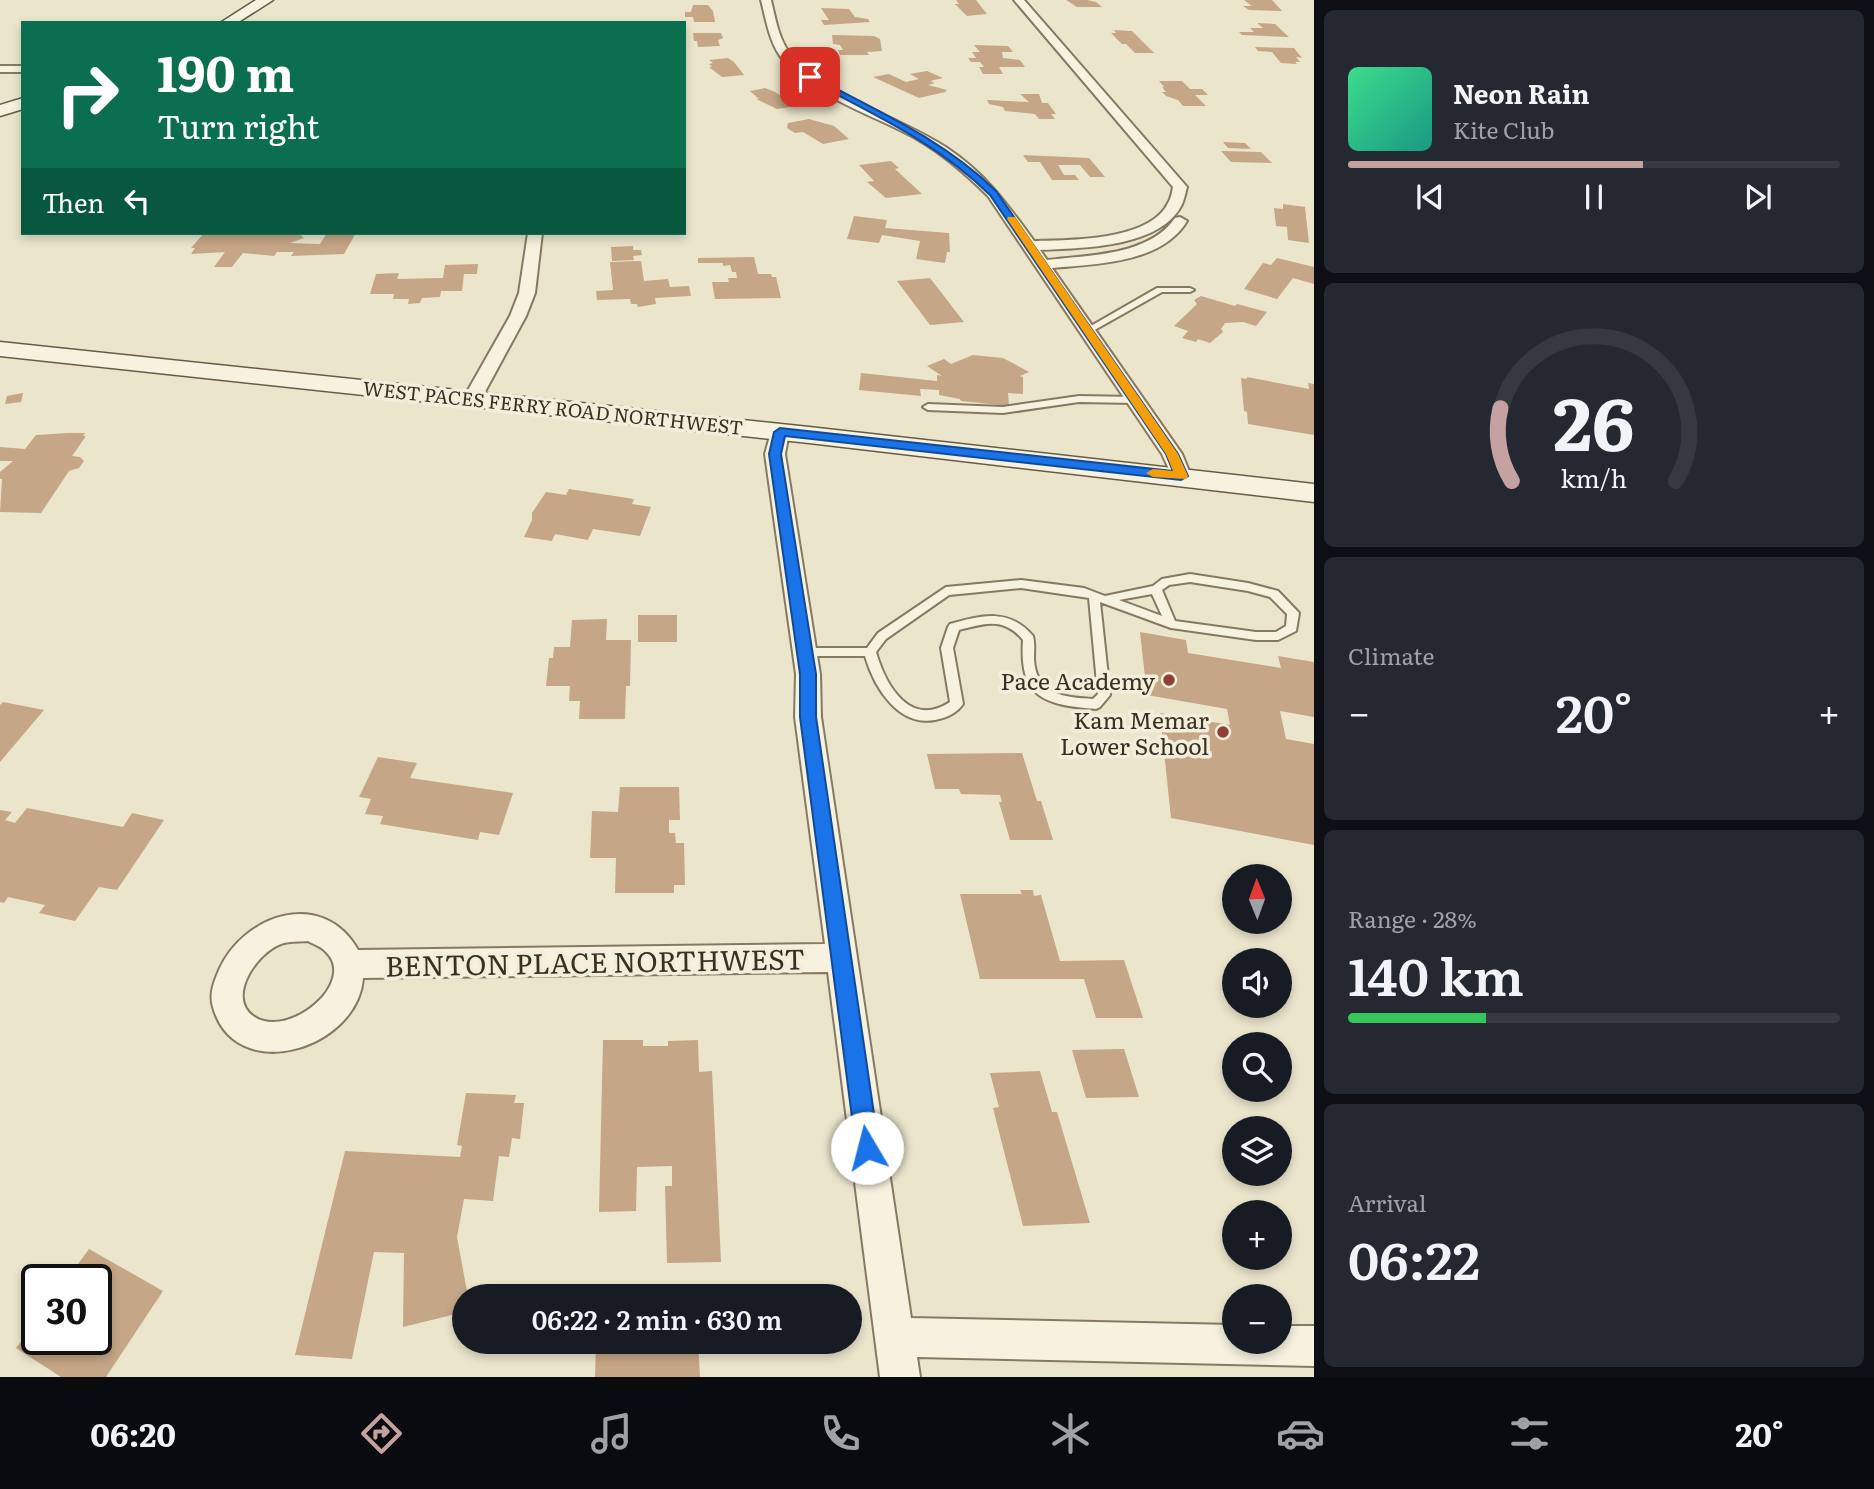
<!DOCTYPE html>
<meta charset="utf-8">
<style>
:root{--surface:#171b24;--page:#242831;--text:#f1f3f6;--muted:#9ea1a6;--line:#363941;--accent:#c5a2a0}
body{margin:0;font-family:Literata,serif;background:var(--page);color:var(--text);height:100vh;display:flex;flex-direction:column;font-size:26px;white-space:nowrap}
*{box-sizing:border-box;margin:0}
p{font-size:23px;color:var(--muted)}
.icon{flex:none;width:38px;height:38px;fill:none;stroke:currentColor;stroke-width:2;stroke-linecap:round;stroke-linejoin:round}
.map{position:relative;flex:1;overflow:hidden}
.sheet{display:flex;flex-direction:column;gap:10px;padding:10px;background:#0d0f14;width:560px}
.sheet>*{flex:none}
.guide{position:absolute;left:21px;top:21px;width:665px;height:214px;border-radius:0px;box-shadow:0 4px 10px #0003;background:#0b6e4f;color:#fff;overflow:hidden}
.needle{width:46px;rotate:359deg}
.controls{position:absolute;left:1222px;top:864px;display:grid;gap:14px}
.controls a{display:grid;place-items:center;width:70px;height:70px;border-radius:50%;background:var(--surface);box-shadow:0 4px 10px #0003;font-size:35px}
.speed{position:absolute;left:21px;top:1264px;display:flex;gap:14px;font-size:35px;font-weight:700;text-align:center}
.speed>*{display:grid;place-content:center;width:91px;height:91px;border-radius:50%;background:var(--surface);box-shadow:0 4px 10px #0003;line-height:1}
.speed .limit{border:4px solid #111;border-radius:10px;background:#fff;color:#111}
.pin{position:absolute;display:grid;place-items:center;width:60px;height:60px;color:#fff;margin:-30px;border-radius:14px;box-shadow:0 4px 10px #0006}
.me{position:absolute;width:77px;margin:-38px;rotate:352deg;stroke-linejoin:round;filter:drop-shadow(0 0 5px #0008)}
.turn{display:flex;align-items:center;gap:24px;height:147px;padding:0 21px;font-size:32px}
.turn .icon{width:91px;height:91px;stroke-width:2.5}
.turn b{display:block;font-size:49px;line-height:60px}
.then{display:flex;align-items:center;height:66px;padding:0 21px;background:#0003;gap:14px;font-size:26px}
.big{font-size:52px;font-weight:600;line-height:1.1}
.sheet .tile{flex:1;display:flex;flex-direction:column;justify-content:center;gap:10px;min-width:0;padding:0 24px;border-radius:10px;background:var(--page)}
.sheet .dial{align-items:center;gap:0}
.dial svg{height:182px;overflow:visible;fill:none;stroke:var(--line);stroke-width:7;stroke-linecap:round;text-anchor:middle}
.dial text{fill:var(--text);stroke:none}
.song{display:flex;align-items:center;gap:21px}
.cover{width:84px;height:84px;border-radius:10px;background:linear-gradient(135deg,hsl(150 70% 55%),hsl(170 70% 35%))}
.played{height:7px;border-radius:4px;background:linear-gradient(90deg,var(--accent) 60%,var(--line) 60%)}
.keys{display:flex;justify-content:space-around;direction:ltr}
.heat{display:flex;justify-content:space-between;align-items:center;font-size:38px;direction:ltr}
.charge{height:10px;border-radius:5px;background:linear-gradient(90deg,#34c759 28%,var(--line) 0)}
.trip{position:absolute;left:452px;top:1284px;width:410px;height:70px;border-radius:35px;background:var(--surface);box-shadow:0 4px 10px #0003;font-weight:600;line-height:70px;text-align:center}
.tab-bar{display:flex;height:112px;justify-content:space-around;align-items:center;background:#090b0e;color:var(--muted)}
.tab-bar .icon{width:49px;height:49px}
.tab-bar .on{color:var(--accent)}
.tab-bar b{font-size:32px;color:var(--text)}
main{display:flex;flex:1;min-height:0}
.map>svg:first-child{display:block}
.building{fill:#c5a686}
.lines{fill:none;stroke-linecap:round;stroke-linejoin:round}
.lane-casing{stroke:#877961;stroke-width:4}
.street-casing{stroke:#877961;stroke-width:4}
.secondary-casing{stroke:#695a44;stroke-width:3}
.lane{fill:#f6f2df;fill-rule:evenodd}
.street{fill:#f6f2df;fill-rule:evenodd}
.secondary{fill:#f6f2df;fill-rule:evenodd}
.route{fill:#1a73e8;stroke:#114b97;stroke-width:2}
.slow{fill:#f59e0b}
.poi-dot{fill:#903f37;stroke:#f3eedb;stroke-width:2.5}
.labels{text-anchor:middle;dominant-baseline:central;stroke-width:7;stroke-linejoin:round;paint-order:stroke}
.far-street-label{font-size:19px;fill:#393023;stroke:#f3eedb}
.poi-label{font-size:23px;fill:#393023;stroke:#f3eedb;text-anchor:end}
.near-street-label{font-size:28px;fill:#393023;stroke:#f3eedb}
</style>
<main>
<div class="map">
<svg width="1314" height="1377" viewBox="0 0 1314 1377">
<rect width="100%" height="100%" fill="#ebe5cc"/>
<path class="building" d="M956 0H976L987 14 967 16 955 4H959Z
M1066 0H1087L1096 2 1102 7H1077Z
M1244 0H1272L1282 11 1249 10 1243 6H1252Z
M693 5H708L713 11 715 22H694L693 17H685V12H691Z
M821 8 849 9 855 17 868 19 870 22 824 25 821 20H829Z
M1257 23 1275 24 1289 37 1242 35 1239 32H1254L1250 28H1263Z
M1114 30 1132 31 1154 53H1135L1126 44H1122L1111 33H1116Z
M693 33H721L723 38 718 40 720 46 698 47 697 41H694Z
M832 35 874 36 880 39 882 51 867 52 869 55H840L838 50H843L840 45 833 44Z
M974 45 1008 46 1013 52H1002L1003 58 1020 60 1025 67H999L1003 74H983L979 67H984L980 62H971L968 58H976L972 52H980Z
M1255 47 1294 48 1302 58 1296 57 1300 62H1295L1297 64 1281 63 1272 52 1258 51Z
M728 58 734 62 744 75 722 77 709 67H712L709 64 713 63 709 60Z
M927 71 943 78 930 81 935 83 928 85 947 90 945 92 919 98 873 77 889 74 906 82 919 79 910 74Z
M1159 81H1182L1190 89H1202L1208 95H1195L1206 106H1183L1178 100 1166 96 1162 92H1166L1162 87H1164Z
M765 88 775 92 796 106 777 109 756 99H759L750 91Z
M1020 94H1039L1042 103H1048L1056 114H1051L1055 119H1039L1035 114 1005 111 1003 107 989 104 987 100 1029 102Z
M809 119 834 126 849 139 823 144 803 132 795 133 787 128 788 123Z
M1223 142 1245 143 1251 149 1228 148Z
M1221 151 1261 152 1272 163 1231 162Z
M1023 155 1089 158 1105 177H1090L1080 165H1058L1064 175H1075L1079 180H1052L1040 162H1028Z
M891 161 899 168 895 169 922 194 886 198 867 182 874 181 859 165Z
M1283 204 1305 207 1309 243 1288 240 1287 227 1276 226 1274 208 1283 209Z
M854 216 887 220 885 228 949 233 950 252H947L945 263 916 259 920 241 882 235 879 243 847 239Z
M204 233H298L304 238 290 243 320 244 327 233H356L344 254 291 256 294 252H277L274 256 243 253 232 267H214L225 252 191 254 195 248H191Z
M633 246V250H641L642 255 633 256 634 260 612 261 611 247Z
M754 257 758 274H771L772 277H776L781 298 715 299 712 282H729L728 278H737L736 272H732L730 265 723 266V263H698V258Z
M1277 258 1314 267V284L1293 278 1277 299 1244 289 1263 263 1271 265Z
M641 261 644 281 668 279 670 287 689 286 691 296 655 298 656 304 638 307 637 304H631L630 299 597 300 596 291 613 290 610 262Z
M478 264 477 274H464L462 291H441L440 297 422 298 420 303 408 304 409 299H393L394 294H370L376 274 399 273 397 279 443 278 445 265Z
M930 278 964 322 930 325 897 281Z
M1201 296 1235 306 1237 304 1267 312 1256 326 1243 322 1225 323 1221 329 1223 332 1210 343 1198 339 1196 342 1182 338 1188 331 1174 326 1197 304 1194 300Z
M973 355 1003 358 1029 372 1020 376 1023 377V394L1008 393 1009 406 961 401 960 399 939 395V390L920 389 921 396 859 390 861 373 937 381V375L942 376 927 366 944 359 951 364Z
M1247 377 1309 389 1308 383 1314 384V435L1248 424 1247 412 1244 411 1241 378 1247 379Z
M23 393 21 402 5 404 7 396Z
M69 433H85L83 436H86L72 456 80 457 84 461 79 468 69 471 41 513 0 512 2 479H0V472L13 461H0V447L25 449 36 435Z
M569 489 634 499 632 504 651 507 640 536 593 529 588 540 555 534 552 541 524 537 532 520V513L546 492 566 495Z
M638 615H677V642H638Z
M607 619 606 640H631L630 686H626L625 719H579L580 701H569L570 686H546L549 658H553L554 647H570L572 620Z
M1140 632 1186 640 1188 653 1281 668 1278 656 1314 662V717L1280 711 1286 739 1314 744V845L1171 818 1160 713 1230 725 1227 709 1147 695Z
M3 702 44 710 0 762V705Z
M1022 753 1037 801H1041L1053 840H1010L999 802H1002L1000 795 961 794 959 789H935L927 754Z
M378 757 417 763 410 778 513 793 499 835 480 832 478 840 380 824 383 816 365 814 371 799 359 797Z
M620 787H679L680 820H669V833H675L676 843H684L685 885H674V893H615L616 858H590L592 811 618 812Z
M27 808 123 827 132 813 164 820 117 890 99 887 75 921 39 913 45 905 8 897 4 903 0 902V810L12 812 5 820 15 823Z
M1020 890H1033L1034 896 1041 895 1060 961 1124 960 1143 1018H1096L1084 979H980L960 894H1022Z
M603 1040H643V1046H668V1041L698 1040 699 1072 712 1071 721 1262 667 1263 665 1186H672V1166L637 1167 636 1211 599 1212Z
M1124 1049 1139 1097 1086 1098 1072 1050Z
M1040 1071 1052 1112H1057L1090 1223 1023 1226 993 1108 999 1107 990 1073Z
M466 1093 516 1095 514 1103H524L520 1139 512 1138 509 1157 499 1156 493 1201 464 1199 457 1237 468 1297H464V1312L403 1327 404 1253 374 1252 352 1359 295 1355 345 1151 460 1157 462 1146 457 1145Z
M89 1249 163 1291 106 1377H61L16 1348 37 1321V1339H96V1279H67Z
M596 1342H698L700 1377H595Z"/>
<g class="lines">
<g class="lane-casing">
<path id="lane" d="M1157 288H1190L1194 290 1190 292H1162L1091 332 1084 330Z
M1079 396 1135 397 1140 400 1135 403 1079 402 1003 413 928 410 923 407 928 404 1003 407Z
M1190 574 1248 583 1278 591 1299 613 1296 631 1278 640H1256L1171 628 1100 602 1110 695 1100 707 1096 709C1044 705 1019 698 1023 640 1004 617 985 623 959 630L953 648 963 704C957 713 946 718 935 720 898 727 874 687 865 656H805L799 652 805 648H867L878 633 946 587 1021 580 1084 588 1105 596 1153 586 1162 579ZM1190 582 1248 591 1270 597 1287 614 1286 626 1276 632H1256L1175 621 1162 590 1169 585ZM1021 588 1089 598 1098 694 1093 699C1063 697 1036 695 1034 659 1034 651 1035 643 1033 636 1009 608 982 615 950 624L948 627 941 648 950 702C911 728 886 687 876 652L886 639 949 595ZM1152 594 1162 616 1119 600Z"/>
</g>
<g class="street-casing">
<path id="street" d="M761 0H771C775 17 778 36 788 51 814 92 905 119 947 148 986 174 1007 204 1034 241 1069 240 1150 241 1168 203 1171 199 1172 192 1173 187L1014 0H1024L1187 187C1185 194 1184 202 1180 208 1156 248 1081 248 1040 250L1047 260C1088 255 1149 256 1175 218L1180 217 1187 221C1162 263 1097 264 1052 268L1182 454 1191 476 1188 480H1174L1162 454 988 196C966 174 943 154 917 139 875 115 809 96 780 56 769 40 766 19 761 0Z
M0 66H23V72H0Z
M528 233H542L535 293 526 316 481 399 478 403H466L463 399 510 316 519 293Z
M780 426 789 432 785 454 820 674 821 717 911 1318 1234 1325V1342H1279V1326H1314V1366L917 1357 920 1377H880L828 972 363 978C358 1049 235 1087 213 1007 209 994 214 982 219 970 244 914 323 888 358 950L825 944 795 717 796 674 765 454 771 432ZM308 941C313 944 322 947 326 952 358 982 288 1041 253 1016 226 996 258 952 281 944 289 941 299 942 308 941Z"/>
</g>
<g class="secondary-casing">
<path id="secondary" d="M256 0H273L237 23H220Z
M23 98V109L0 116V105Z
M0 342 809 427 1314 484V502L809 443 0 356Z"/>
</g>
<use href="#lane" class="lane"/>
<use href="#street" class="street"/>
<use href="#secondary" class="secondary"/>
</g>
<path class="route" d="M807 76H812C876 110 944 140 996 191L1178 454 1188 476 1181 480 785 436 781 454 816 674V717L879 1148 875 1156 867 1159 859 1156 856 1148 800 717V674L769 454 774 432 780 428 1173 471 1166 454 990 195C938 143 871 113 807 79Z"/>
<path class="slow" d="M1008 217H1015L1178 454 1188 476 1186 479 1153 477 1146 473 1153 469 1173 471 1166 454 1007 219Z"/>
<g class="poi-dot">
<circle cx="1169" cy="680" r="7"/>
<circle cx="1223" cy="732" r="7"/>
</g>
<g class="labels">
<g class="far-street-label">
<text transform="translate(553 407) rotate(6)">WEST PACES FERRY ROAD NORTHWEST</text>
</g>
<g class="poi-label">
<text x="1155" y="680">Pace Academy</text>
<text x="1209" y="719">Kam Memar<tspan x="1209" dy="26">Lower School</tspan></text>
</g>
<g class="near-street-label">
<text transform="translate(595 961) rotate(-1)">BENTON PLACE NORTHWEST</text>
</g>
</g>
</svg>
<div class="controls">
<a><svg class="needle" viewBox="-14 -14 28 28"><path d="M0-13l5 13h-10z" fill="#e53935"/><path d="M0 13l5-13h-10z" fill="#9ea1a6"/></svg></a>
<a><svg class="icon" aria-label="sound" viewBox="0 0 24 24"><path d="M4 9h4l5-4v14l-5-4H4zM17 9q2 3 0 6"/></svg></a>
<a><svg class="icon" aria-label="search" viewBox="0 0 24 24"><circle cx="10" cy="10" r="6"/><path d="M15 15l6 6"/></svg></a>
<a><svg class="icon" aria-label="layers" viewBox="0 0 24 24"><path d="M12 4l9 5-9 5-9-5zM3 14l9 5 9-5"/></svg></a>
<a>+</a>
<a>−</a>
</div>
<div class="speed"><div class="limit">30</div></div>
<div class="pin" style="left:810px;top:77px;background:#d93025"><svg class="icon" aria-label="arrive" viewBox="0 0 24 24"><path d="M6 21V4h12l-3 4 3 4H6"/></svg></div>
<svg class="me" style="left:867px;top:1148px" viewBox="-20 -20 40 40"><circle r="19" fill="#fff"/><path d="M0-13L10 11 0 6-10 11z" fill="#1a73e8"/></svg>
<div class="trip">06:22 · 2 min · 630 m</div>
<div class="guide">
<div class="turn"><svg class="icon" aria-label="right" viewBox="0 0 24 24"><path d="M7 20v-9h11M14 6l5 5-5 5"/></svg><div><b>190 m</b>Turn right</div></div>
<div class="then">Then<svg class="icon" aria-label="left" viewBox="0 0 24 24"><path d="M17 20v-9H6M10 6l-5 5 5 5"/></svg></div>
</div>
</div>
<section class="sheet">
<div class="tile">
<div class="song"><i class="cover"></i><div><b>Neon Rain</b><p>Kite Club</p></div></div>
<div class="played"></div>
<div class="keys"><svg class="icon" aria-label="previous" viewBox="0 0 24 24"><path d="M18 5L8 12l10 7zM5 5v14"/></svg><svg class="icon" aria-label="pause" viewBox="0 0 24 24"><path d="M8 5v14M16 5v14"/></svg><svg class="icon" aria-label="next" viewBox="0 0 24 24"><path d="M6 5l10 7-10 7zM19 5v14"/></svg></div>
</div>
<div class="tile dial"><svg viewBox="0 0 100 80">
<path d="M14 69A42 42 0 1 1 86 69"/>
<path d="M14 69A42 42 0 0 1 9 37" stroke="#c5a2a0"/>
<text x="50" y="56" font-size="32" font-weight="700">26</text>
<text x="50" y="72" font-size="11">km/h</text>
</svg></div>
<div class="tile"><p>Climate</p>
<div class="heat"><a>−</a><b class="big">20°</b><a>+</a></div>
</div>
<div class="tile"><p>Range · 28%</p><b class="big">140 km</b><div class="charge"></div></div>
<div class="tile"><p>Arrival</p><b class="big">06:22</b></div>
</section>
</main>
<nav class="tab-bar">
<b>06:20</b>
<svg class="icon on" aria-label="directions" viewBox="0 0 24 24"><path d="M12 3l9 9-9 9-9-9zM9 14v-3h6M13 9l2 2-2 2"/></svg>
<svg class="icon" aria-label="music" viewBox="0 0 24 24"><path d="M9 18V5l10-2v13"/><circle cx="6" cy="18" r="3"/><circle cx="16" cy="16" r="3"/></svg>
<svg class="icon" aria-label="phone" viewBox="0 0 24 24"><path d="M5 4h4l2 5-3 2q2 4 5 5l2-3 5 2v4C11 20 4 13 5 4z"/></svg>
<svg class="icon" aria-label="climate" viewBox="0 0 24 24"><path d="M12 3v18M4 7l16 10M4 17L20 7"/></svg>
<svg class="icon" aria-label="car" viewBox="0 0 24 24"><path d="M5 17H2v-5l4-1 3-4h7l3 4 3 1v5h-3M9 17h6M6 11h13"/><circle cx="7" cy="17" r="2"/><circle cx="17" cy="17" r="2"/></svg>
<svg class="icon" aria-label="filters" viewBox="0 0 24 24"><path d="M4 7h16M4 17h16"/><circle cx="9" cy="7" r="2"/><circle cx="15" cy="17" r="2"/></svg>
<b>20°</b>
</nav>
